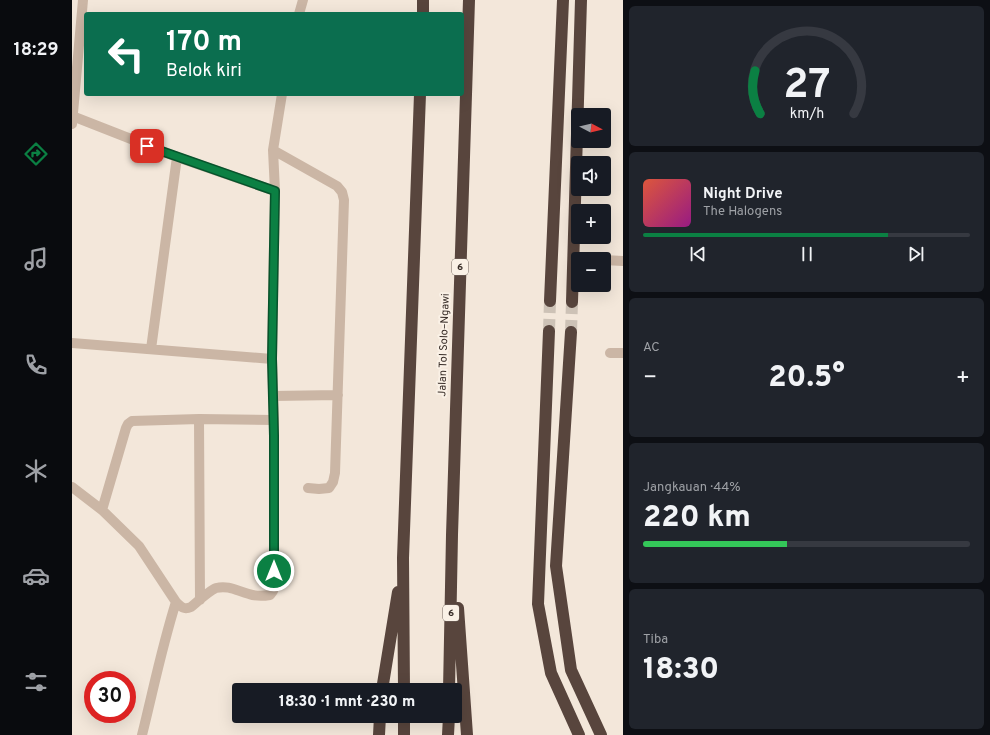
<!DOCTYPE html>
<html lang="id">
<meta charset="utf-8">
<style>
:root{--surface:#171b24;--page:#20242c;--text:#f1f3f6;--muted:#9ea1a6;--line:#363941;--accent:#0b8043}
body{margin:0;font-family:Overpass,sans-serif;background:var(--page);color:var(--text);height:100vh;display:flex;flex-direction:column;font-size:15px;white-space:nowrap}
*{box-sizing:border-box;margin:0}
p{font-size:13px;color:var(--muted)}
.icon{flex:none;width:22px;height:22px;fill:none;stroke:currentColor;stroke-width:2;stroke-linecap:round;stroke-linejoin:round}
.map{position:relative;flex:1;overflow:hidden}
.details{display:flex;flex-direction:column;gap:6px;padding:6px;background:#0d0f14;width:367px}
.details>*{flex:none}
.hud{position:absolute;left:12px;top:12px;width:380px;height:84px;border-radius:4px;box-shadow:0 4px 16px #0002;background:#0b6e4f;color:#fff;overflow:hidden}
.needle{width:26px;rotate:97deg}
.buttons{position:absolute;left:499px;top:108px;display:grid;gap:8px}
.buttons a{display:grid;place-items:center;width:40px;height:40px;border-radius:4px;background:var(--surface);box-shadow:0 4px 16px #0002;font-size:20px}
.speed{position:absolute;left:12px;top:671px;display:flex;gap:8px;font-size:20px;font-weight:700;text-align:center}
.speed>*{display:grid;place-content:center;width:52px;height:52px;border-radius:50%;background:var(--surface);box-shadow:0 4px 16px #0002;line-height:1}
.speed .limit{border:6px solid #d22;background:#fff;color:#111}
.pin{position:absolute;display:grid;place-items:center;width:34px;height:34px;color:#fff;margin:-17px;border-radius:8px;box-shadow:0 2px 6px #0006}
.me{position:absolute;width:44px;margin:-22px;rotate:0deg;stroke-linejoin:round;filter:drop-shadow(0 0 3px #0008)}
.turn{display:flex;align-items:center;gap:14px;height:84px;padding:0 16px;font-size:18px}
.turn .icon{width:52px;height:52px;stroke-width:2.5}
.turn b{display:block;font-size:28px;line-height:34px}
.big{font-size:30px;font-weight:800;line-height:1.1}
.details .tile{flex:1;display:flex;flex-direction:column;justify-content:center;gap:6px;min-width:0;padding:0 14px;border-radius:6px;background:var(--page)}
.details .dial{align-items:center;gap:0}
.dial svg{height:104px;overflow:visible;fill:none;stroke:var(--line);stroke-width:7;stroke-linecap:round;text-anchor:middle}
.dial text{fill:var(--text);stroke:none}
.song{display:flex;align-items:center;gap:12px}
.cover{width:48px;height:48px;border-radius:6px;background:linear-gradient(135deg,hsl(10 70% 55%),hsl(310 70% 35%))}
.played{height:4px;border-radius:2px;background:linear-gradient(90deg,var(--accent) 75%,var(--line) 75%)}
.keys{display:flex;justify-content:space-around;direction:ltr}
.heat{display:flex;justify-content:space-between;align-items:center;font-size:22px;direction:ltr}
.charge{height:6px;border-radius:3px;background:linear-gradient(90deg,#34c759 44%,var(--line) 0)}
.trip{position:absolute;left:160px;top:683px;width:230px;height:40px;border-radius:4px;background:var(--surface);box-shadow:0 4px 16px #0002;font-weight:800;line-height:40px;text-align:center}
main{display:flex;flex:1;min-height:0}
.menu{display:flex;flex-direction:column;width:72px;justify-content:space-around;align-items:center;background:#090b0e;color:var(--muted)}
.menu .icon{width:28px;height:28px}
.menu .on{color:var(--accent)}
.menu b{font-size:18px;color:var(--text)}
.map>svg:first-child{display:block}
.lines{fill:none;stroke-linecap:round;stroke-linejoin:round}
.highway-tunnel{stroke:#cdc2b6;stroke-width:12;stroke-dasharray:12 6;stroke-linecap:butt}
.minor{stroke:#cbb6a5;stroke-width:10}
.highway{stroke:#58453d;stroke-width:12}
.route-casing{stroke:#07532c;stroke-width:10}
.route{stroke:#0b8043;stroke-width:7}
.labels{text-anchor:middle;dominant-baseline:central;stroke-width:4;stroke-linejoin:round;paint-order:stroke}
.shield{fill:#faf1e6;stroke:#726760;stroke-width:1}
.shield-label{font-size:10px;font-weight:bold;fill:#372c27}
.street-label{font-size:11px;fill:#372c27;stroke:#faf1e6}
</style>
<main>
<nav class="menu">
<b>18:29</b>
<svg class="icon on" aria-label="directions" viewBox="0 0 24 24"><path d="M12 3l9 9-9 9-9-9zM9 14v-3h6M13 9l2 2-2 2"/></svg>
<svg class="icon" aria-label="music" viewBox="0 0 24 24"><path d="M9 18V5l10-2v13"/><circle cx="6" cy="18" r="3"/><circle cx="16" cy="16" r="3"/></svg>
<svg class="icon" aria-label="phone" viewBox="0 0 24 24"><path d="M5 4h4l2 5-3 2q2 4 5 5l2-3 5 2v4C11 20 4 13 5 4z"/></svg>
<svg class="icon" aria-label="climate" viewBox="0 0 24 24"><path d="M12 3v18M4 7l16 10M4 17L20 7"/></svg>
<svg class="icon" aria-label="car" viewBox="0 0 24 24"><path d="M5 17H2v-5l4-1 3-4h7l3 4 3 1v5h-3M9 17h6M6 11h13"/><circle cx="7" cy="17" r="2"/><circle cx="17" cy="17" r="2"/></svg>
<svg class="icon" aria-label="filters" viewBox="0 0 24 24"><path d="M4 7h16M4 17h16"/><circle cx="9" cy="7" r="2"/><circle cx="15" cy="17" r="2"/></svg>
</nav>
<div class="map">
<svg width="551" height="735" viewBox="0 0 551 735">
<rect width="100%" height="100%" fill="#f3e7da"/>
<g class="lines">
<path class="highway-tunnel" d="M477 331 478 301
M499 332 500 302"/>
<path class="minor" d="M227 14 231 0
M0 116 105 157 203 191
M0 124 11 0
M201 150 265 186 270 192 272 200 263 473 261 482 257 488 247 489 236 488
M502 258 520 259
M532 260 551 261
M0 343 200 359
M79 349 105 157
M538 353H551
M201 396 266 395
M127 419 128 600
M0 487 30 510 67 546 104 602C109 607 112 610 119 607 125 602 137 591 144 588 157 585 165 591 177 594 183 596 192 596 198 595L201 591 202 586V420L200 359 203 191 201 150 210 94
M30 510 54 428 56 424 60 421 127 419 202 420
M70 735C81 691 90 646 104 602"/>
<path class="highway" d="M351 14V0
M478 301 491 0
M500 302 509 0
M477 331 466 604 479 673 507 735
M499 332 484 566 499 670 529 735
M386 608 395 735
M310 690 326 592
M332 690 331 558 348 94
M377 690 380 535 397 0
M332 716V735
M307 735 308 716
M376 735 377 716"/>
</g>
<g class="lines">
<g class="route-casing">
<path id="route" d="M75 146 203 191 200 359 202 436V571"/>
</g>
<use href="#route" class="route"/>
</g>
<g class="labels">
<g class="shield">
<rect x="380" y="259" width="16" height="16" rx="3"/>
<rect x="371" y="605" width="16" height="16" rx="3"/>
</g>
<g class="shield-label">
<text x="388" y="267">6</text>
<text x="379" y="613">6</text>
</g>
<g class="street-label">
<text transform="translate(372 345) rotate(-88)">Jalan Tol Solo–Ngawi</text>
</g>
</g>
</svg>
<div class="buttons">
<a><svg class="needle" viewBox="-14 -14 28 28"><path d="M0-13l5 13h-10z" fill="#e53935"/><path d="M0 13l5-13h-10z" fill="#9ea1a6"/></svg></a>
<a><svg class="icon" aria-label="sound" viewBox="0 0 24 24"><path d="M4 9h4l5-4v14l-5-4H4zM17 9q2 3 0 6"/></svg></a>
<a>+</a>
<a>−</a>
</div>
<div class="speed"><div class="limit">30</div></div>
<div class="pin" style="left:75px;top:146px;background:#d93025"><svg class="icon" aria-label="arrive" viewBox="0 0 24 24"><path d="M6 21V4h12l-3 4 3 4H6"/></svg></div>
<svg class="me" style="left:202px;top:571px" viewBox="-20 -20 40 40"><circle r="17" fill="#0b8043" stroke="#fff" stroke-width="3"/><path d="M0-11L8 9 0 5-8 9z" fill="#fff"/></svg>
<div class="trip">18:30 · 1 mnt · 230 m</div>
<div class="hud">
<div class="turn"><svg class="icon" aria-label="left" viewBox="0 0 24 24"><path d="M17 20v-9H6M10 6l-5 5 5 5"/></svg><div><b>170 m</b>Belok kiri</div></div>
</div>
</div>
<section class="details">
<div class="tile dial"><svg viewBox="0 0 100 80">
<path d="M14 69A42 42 0 1 1 86 69"/>
<path d="M14 69A42 42 0 0 1 10 36" stroke="#0b8043"/>
<text x="50" y="56" font-size="32" font-weight="700">27</text>
<text x="50" y="72" font-size="11">km/h</text>
</svg></div>
<div class="tile">
<div class="song"><i class="cover"></i><div><b>Night Drive</b><p>The Halogens</p></div></div>
<div class="played"></div>
<div class="keys"><svg class="icon" aria-label="previous" viewBox="0 0 24 24"><path d="M18 5L8 12l10 7zM5 5v14"/></svg><svg class="icon" aria-label="pause" viewBox="0 0 24 24"><path d="M8 5v14M16 5v14"/></svg><svg class="icon" aria-label="next" viewBox="0 0 24 24"><path d="M6 5l10 7-10 7zM19 5v14"/></svg></div>
</div>
<div class="tile"><p>AC</p>
<div class="heat"><a>−</a><b class="big">20.5°</b><a>+</a></div>
</div>
<div class="tile"><p>Jangkauan · 44%</p><b class="big">220 km</b><div class="charge"></div></div>
<div class="tile"><p>Tiba</p><b class="big">18:30</b></div>
</section>
</main>
